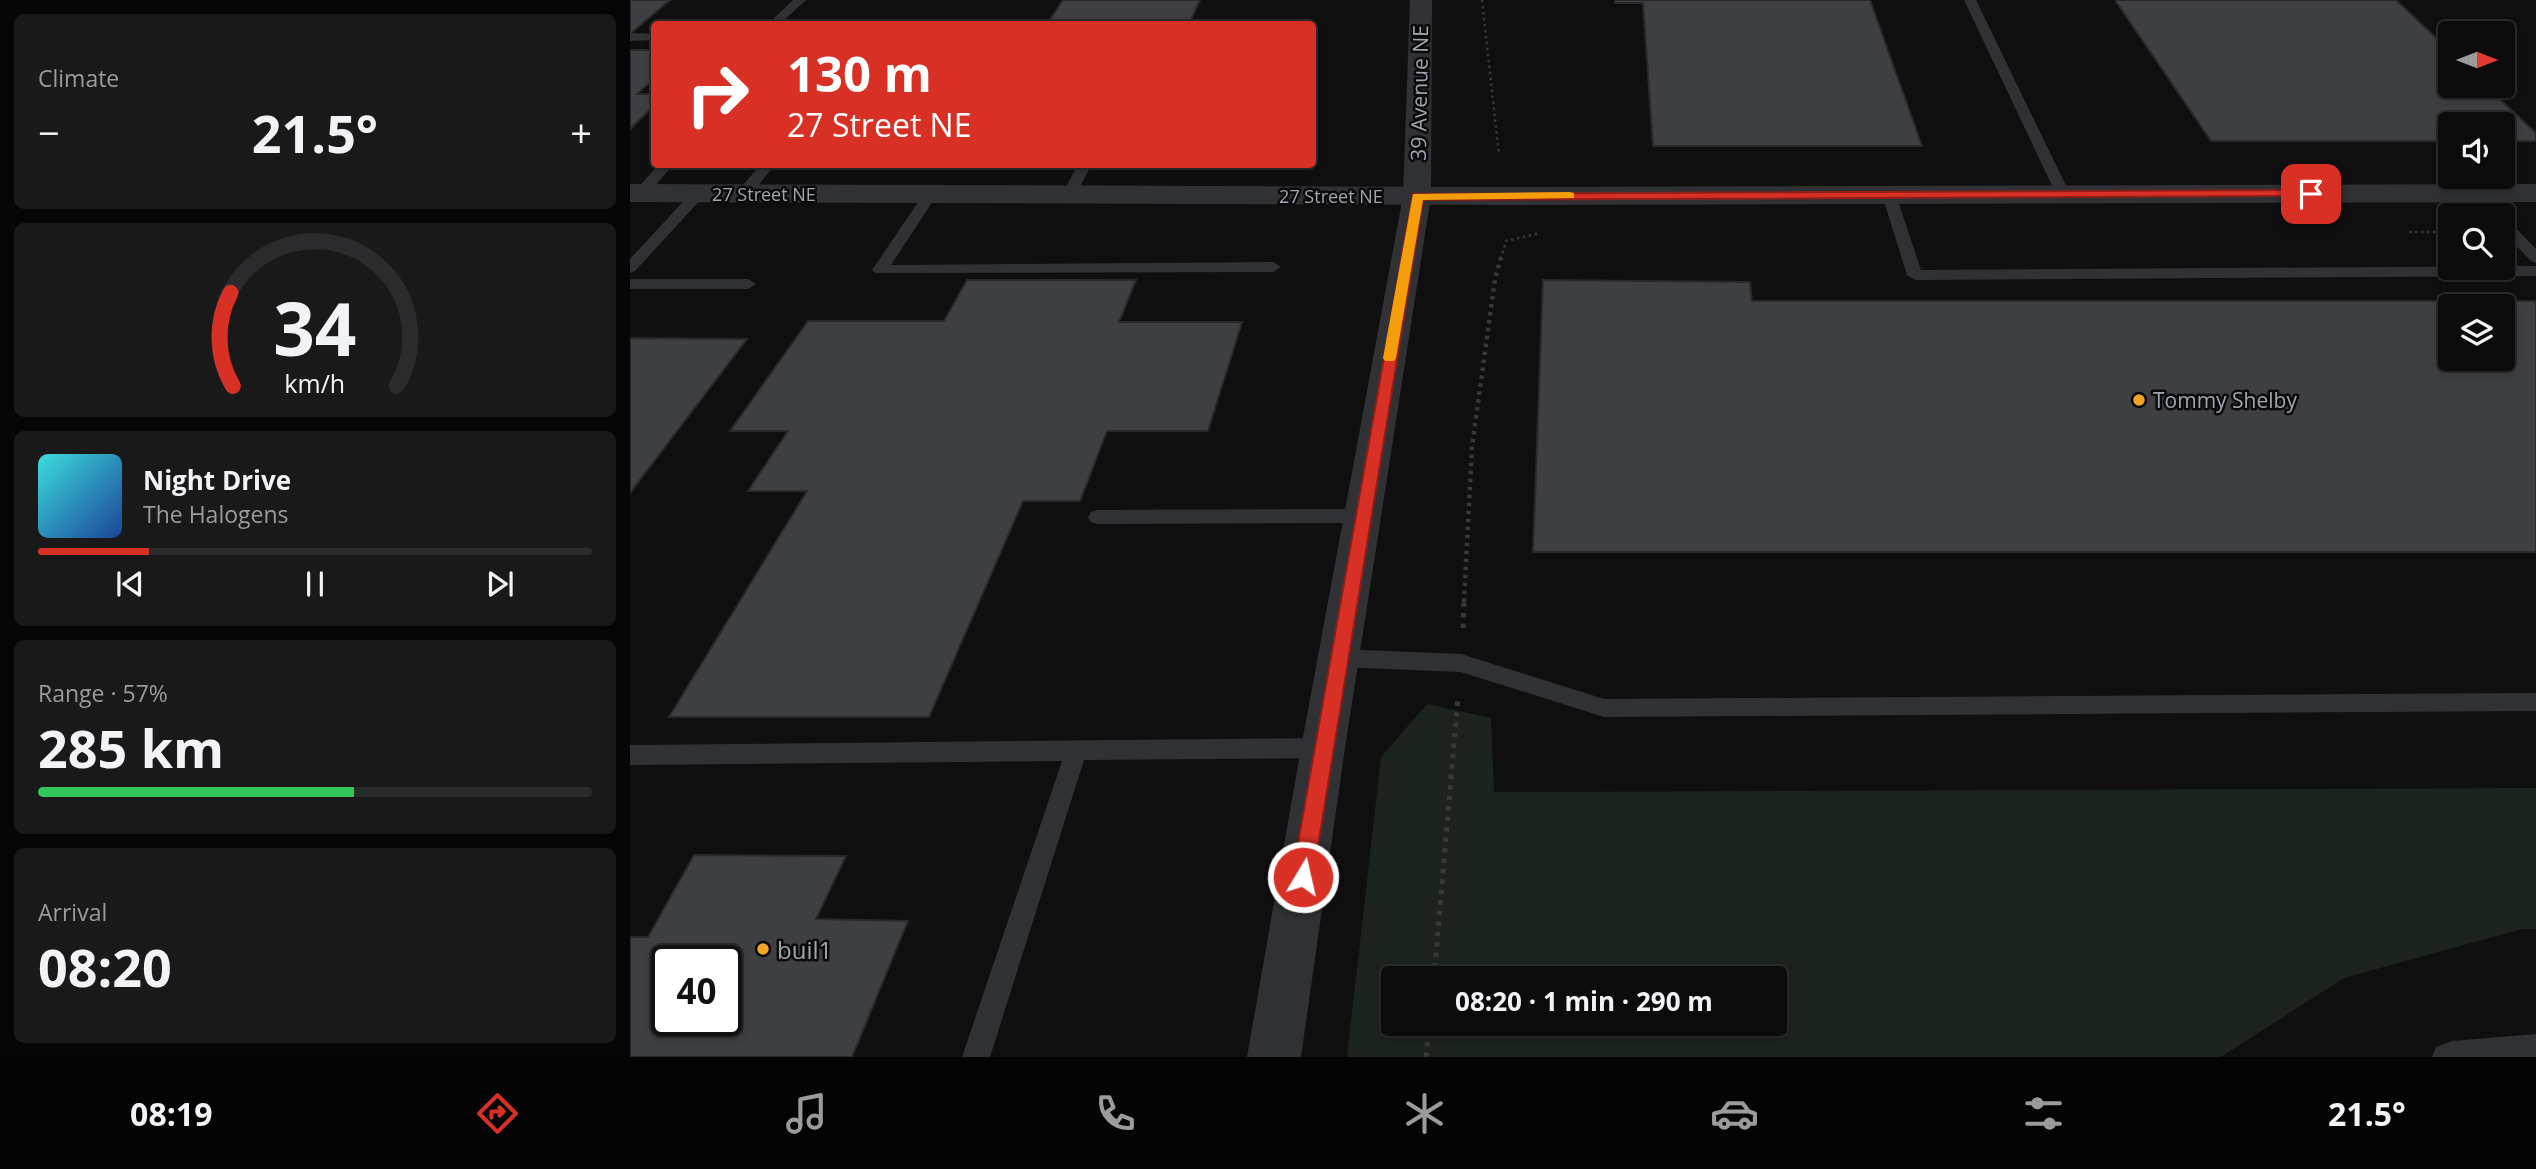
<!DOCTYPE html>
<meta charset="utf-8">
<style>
:root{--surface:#0b0b0c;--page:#19191a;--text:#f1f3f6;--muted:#9a9b9d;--line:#2b2b2d;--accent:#d93025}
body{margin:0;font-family:"Open Sans",sans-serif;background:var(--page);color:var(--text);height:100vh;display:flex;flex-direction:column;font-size:26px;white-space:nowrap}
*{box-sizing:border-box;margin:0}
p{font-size:23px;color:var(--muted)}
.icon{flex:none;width:38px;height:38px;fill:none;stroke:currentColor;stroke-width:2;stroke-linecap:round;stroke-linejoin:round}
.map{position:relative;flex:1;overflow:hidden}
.details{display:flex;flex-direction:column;gap:14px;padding:14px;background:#060607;width:630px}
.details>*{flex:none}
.top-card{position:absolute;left:21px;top:21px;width:665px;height:147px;border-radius:7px;box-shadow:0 4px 10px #0003,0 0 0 2px var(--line);background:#d93025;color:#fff;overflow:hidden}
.needle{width:46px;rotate:90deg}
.fabs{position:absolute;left:1808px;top:21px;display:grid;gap:14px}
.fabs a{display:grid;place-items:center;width:77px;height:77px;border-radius:7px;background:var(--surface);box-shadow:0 4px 10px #0003,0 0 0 2px var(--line);font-size:35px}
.speed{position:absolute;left:21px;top:945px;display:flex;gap:14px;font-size:35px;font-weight:700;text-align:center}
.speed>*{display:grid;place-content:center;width:91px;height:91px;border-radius:50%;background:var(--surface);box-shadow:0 4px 10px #0003,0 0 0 2px var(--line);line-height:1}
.speed .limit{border:4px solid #111;border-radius:10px;background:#fff;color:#111}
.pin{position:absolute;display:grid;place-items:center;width:60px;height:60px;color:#fff;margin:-30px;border-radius:14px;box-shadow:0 4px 10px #0006}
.me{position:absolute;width:77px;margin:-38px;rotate:9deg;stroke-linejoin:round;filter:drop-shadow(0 0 5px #0008)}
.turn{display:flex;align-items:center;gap:24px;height:147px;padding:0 21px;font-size:32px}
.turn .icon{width:91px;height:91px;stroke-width:2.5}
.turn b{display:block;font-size:49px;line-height:60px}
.big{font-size:52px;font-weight:700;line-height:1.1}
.details .card{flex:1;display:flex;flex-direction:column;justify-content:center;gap:10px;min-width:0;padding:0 24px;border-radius:10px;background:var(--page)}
.details .dial{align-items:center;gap:0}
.dial svg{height:182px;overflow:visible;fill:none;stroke:var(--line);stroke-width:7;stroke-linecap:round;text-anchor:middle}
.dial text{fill:var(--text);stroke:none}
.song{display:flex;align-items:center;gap:21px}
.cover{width:84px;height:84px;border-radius:10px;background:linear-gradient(135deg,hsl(180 70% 55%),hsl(220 70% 35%))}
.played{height:7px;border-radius:4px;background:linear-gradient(90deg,var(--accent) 20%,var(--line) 20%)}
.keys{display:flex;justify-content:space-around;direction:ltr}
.heat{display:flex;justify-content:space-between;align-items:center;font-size:38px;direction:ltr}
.charge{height:10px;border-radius:5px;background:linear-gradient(90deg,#34c759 57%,var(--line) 0)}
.trip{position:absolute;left:751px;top:966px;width:406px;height:70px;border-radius:7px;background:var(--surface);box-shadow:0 4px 10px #0003,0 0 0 2px var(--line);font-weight:700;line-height:70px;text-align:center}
.menu{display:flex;height:112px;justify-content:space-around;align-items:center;background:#040405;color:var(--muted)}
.menu .icon{width:49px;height:49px}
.menu .selected{color:var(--accent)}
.menu b{font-size:32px;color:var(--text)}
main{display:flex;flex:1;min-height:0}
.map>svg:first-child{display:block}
.green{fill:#1c231c;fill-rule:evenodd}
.building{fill:#3e3f43;stroke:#29292c;stroke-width:2;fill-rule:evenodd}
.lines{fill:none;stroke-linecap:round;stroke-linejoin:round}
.path-far2{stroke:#36383c;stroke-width:2.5;stroke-dasharray:2.5 3.5;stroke-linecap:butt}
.path-far1{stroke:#36383c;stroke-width:4.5;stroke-dasharray:3.5 4.5;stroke-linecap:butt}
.path{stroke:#36383c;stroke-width:5;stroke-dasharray:4.5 6;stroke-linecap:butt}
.service{fill:#303135;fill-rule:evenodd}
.minor{fill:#303135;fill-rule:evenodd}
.tertiary{fill:#303135;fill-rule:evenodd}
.route{fill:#d93025;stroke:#8d1f18;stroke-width:2}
.slow{fill:#f59e0b}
.poi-dot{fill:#f1a526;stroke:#0a0a0b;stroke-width:2.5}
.labels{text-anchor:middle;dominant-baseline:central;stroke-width:5;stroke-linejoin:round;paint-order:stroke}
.far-street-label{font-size:18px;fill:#a0a6b1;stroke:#0a0a0b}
.street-label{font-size:21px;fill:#a0a6b1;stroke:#0a0a0b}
.poi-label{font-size:21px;fill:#a0a6b1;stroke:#0a0a0b;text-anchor:start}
.near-poi-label{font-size:24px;fill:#a0a6b1;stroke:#0a0a0b;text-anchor:start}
</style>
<main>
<section class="details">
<div class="card"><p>Climate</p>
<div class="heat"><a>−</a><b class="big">21.5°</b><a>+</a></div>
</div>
<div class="card dial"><svg viewBox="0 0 100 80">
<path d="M14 69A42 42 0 1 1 86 69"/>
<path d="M14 69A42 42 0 0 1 13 28" stroke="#d93025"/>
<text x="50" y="56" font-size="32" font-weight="700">34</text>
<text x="50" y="72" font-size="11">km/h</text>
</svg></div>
<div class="card">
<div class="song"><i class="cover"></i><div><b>Night Drive</b><p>The Halogens</p></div></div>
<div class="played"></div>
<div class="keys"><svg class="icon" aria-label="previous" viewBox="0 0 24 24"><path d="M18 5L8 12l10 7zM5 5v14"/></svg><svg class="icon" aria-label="pause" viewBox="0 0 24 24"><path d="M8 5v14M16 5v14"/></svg><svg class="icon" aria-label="next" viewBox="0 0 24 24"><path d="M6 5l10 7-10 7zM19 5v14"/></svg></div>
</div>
<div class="card"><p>Range · 57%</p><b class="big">285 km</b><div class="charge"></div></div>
<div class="card"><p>Arrival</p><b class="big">08:20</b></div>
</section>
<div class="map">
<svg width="1906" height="1057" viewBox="0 0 1906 1057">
<rect width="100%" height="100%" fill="#0f0f10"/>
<path class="green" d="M797 704 861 718 864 792 1906 788V929H1892L1714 978 1591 1057H717L751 757ZM763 978H1144V1024H763Z"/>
<path class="building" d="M0 0H40L0 34Z
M433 0H570L559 24H417Z
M985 0H1240L1292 146H1023L1013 3H985Z
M1485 0H1766L1820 51V86H1856L1906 133V141H1872V124H1820V141H1581Z
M0 50H24V79L7 94H24V106L0 129Z
M337 280H506L489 322H612L578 431H477L450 501H393L299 717H39L177 491H118L158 431H100L178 321H314Z
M913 280 1120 282 1122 301H1906V552H903ZM1820 306H1872V359H1820Z
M0 338 117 339 0 493Z
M64 855 216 856 186 919 278 921 222 1057H0V937H18ZM37 961H96V1020H37Z"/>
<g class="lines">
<path class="path-far2" d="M852 0 869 155
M1779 232H1820
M871 259 876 241 910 233"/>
<path class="path-far1" d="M834 602 842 447 865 279 871 257"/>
<path class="path" d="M833 628 834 600
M804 978 828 697
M796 1057 799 1024"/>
<path class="service" d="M163 0H176L150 24H138Z
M1334 0H1346L1440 194 1438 197H1428L1426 194Z
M0 33 24 34V40L0 41Z
M29 164H44L16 196H6V190Z
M131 164H146L118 197H108V191Z
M448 164H462L444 198H434L432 195Z
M1846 189 1851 190 1871 212 1873 215 1872 216 1858 215 1839 193Z
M68 190 73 191V197L5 271 0 273V259L63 191Z
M300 191 307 195 261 265 643 262 651 267 643 272 245 273 242 270 295 192Z
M1259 191 1266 195 1291 270 1906 266V276L1285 280 1277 275 1252 195Z
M1872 218 1877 219 1906 249V263L1901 261 1872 231Z
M0 279H118L126 284 118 289H0Z
M732 509 739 511 742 516 739 521 732 523 468 524 461 522 458 517 461 512 468 510Z
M708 649 831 654 974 699 1906 693V711L974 717 831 672 708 667 701 664 697 658 701 652Z
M693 738 701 741 704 748 701 755 693 758 454 760 360 1057H332L432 761 0 765V745Z
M1906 1034V1057H1802L1806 1047 1822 1041Z"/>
<path class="minor" d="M0 184 871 187 1906 184V202L871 205 0 202Z"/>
<path class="tertiary" d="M780 0H802L801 196 715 748 671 1057H617L671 748 773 196Z"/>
</g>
<path class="route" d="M1681 190 1687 194 1685 196 793 200 683 877 680 884 673 886 665 884 662 877 783 194Z"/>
<path class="slow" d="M940 192 944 193V198L793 200 766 358 764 361H755L753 358 783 194Z"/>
<g class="poi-dot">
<circle cx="1509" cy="400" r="7"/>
<circle cx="133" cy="949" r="7"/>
</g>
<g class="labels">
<g class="far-street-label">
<text x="134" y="194">27 Street NE</text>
<text x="701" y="196">27 Street NE</text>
</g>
<g class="street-label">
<text transform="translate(789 93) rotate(-89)">39 Avenue NE</text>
</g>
<g class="poi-label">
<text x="1523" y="400">Tommy Shelby</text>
</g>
<g class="near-poi-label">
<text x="147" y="949">buil1</text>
</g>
</g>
</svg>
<div class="fabs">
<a><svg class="needle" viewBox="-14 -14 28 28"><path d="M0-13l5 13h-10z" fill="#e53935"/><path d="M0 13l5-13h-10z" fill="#9a9b9d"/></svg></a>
<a><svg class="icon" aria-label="sound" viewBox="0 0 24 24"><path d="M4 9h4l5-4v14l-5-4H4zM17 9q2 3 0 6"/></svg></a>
<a><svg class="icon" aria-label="search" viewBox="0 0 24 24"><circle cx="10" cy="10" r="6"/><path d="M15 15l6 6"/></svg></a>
<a><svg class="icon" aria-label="layers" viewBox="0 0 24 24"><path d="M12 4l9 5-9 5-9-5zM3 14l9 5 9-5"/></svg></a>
</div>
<div class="speed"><div class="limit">40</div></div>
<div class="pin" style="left:1681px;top:194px;background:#d93025"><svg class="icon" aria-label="arrive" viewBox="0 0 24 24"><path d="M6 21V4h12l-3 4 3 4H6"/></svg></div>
<svg class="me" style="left:673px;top:877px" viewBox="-20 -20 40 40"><circle r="17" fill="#d93025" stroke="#fff" stroke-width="3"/><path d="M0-11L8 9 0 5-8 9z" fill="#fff"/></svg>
<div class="trip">08:20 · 1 min · 290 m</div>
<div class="top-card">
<div class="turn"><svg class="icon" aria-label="right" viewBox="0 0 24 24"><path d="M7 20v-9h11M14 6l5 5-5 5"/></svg><div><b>130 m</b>27 Street NE</div></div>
</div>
</div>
</main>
<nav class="menu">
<b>08:19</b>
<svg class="icon selected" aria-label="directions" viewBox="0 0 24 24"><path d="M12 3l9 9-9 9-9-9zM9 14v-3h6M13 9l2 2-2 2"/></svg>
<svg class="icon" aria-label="music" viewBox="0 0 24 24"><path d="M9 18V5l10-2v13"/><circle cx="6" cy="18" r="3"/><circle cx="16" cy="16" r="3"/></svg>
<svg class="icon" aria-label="phone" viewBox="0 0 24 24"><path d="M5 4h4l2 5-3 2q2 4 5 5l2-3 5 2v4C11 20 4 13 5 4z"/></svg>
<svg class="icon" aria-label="climate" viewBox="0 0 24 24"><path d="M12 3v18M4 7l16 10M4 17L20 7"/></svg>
<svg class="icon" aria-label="car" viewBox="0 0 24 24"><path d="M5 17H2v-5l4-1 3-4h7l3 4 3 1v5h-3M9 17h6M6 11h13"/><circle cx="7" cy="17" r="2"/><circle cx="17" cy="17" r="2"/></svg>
<svg class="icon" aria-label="filters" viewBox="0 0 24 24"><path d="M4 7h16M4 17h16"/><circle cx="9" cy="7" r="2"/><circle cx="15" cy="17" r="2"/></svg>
<b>21.5°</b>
</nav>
